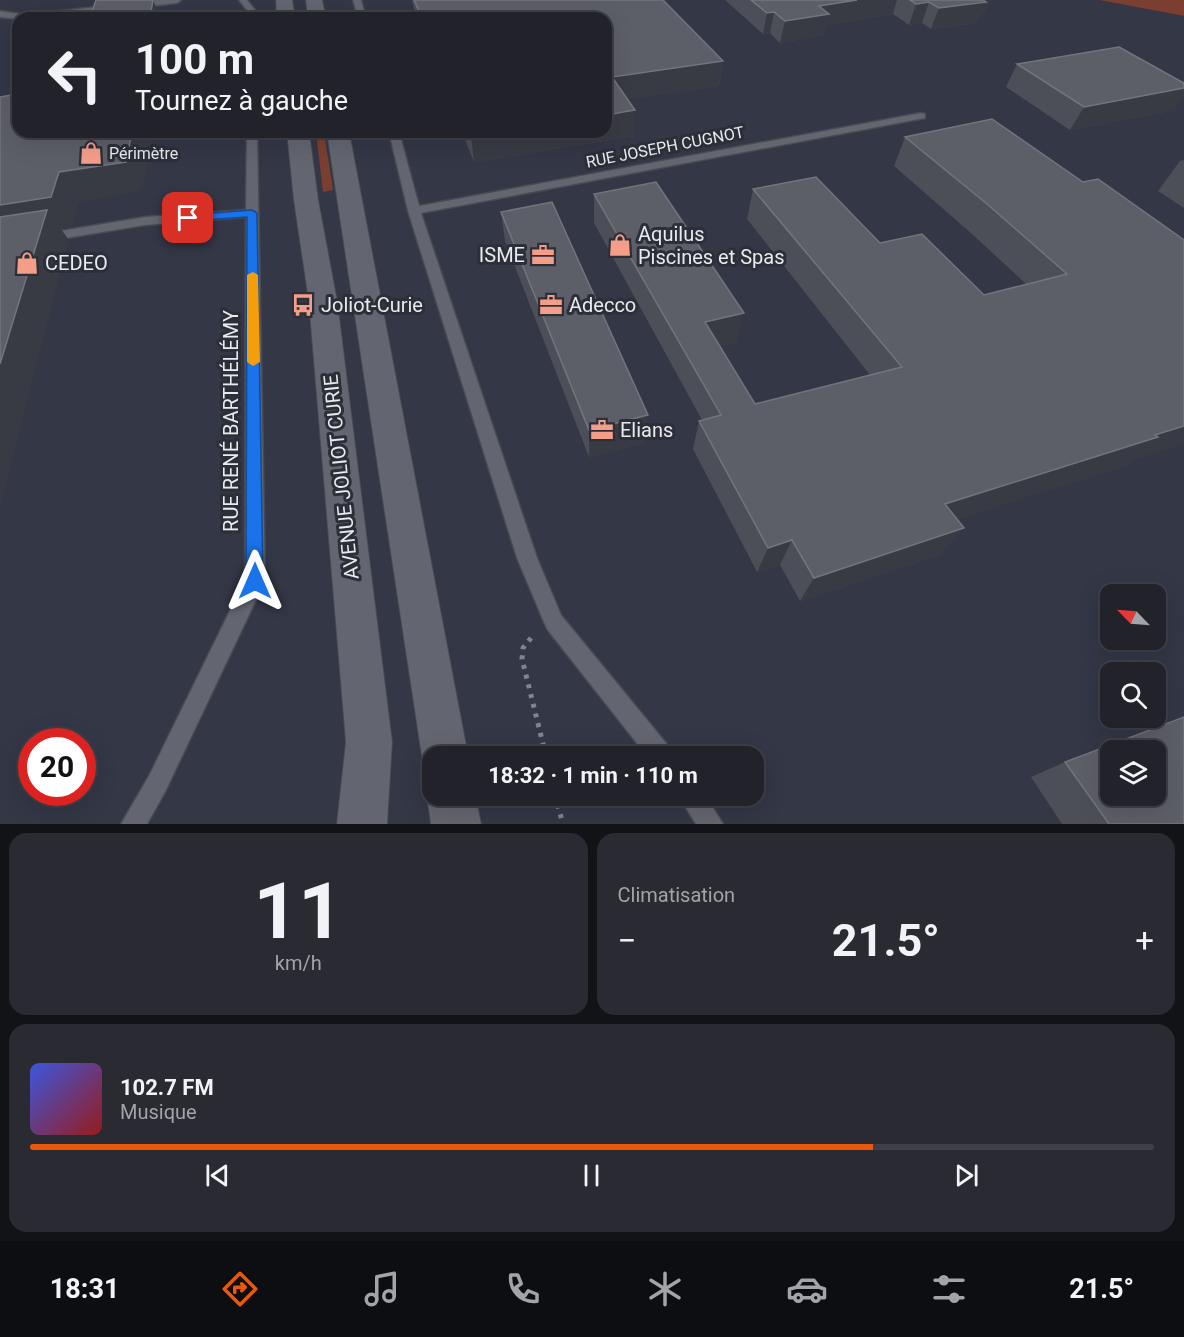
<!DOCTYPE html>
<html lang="fr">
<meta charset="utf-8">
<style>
:root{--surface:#21222a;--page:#292a32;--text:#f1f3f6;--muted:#a2a4a8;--line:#3e3f47;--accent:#ea580c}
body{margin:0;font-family:Roboto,sans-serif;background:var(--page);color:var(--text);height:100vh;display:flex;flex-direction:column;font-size:22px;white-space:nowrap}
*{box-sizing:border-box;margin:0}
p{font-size:20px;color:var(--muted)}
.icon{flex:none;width:33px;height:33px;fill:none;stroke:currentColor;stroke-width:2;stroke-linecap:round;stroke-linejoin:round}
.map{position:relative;height:824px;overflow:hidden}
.panel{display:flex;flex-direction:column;gap:9px;padding:9px;background:#121317;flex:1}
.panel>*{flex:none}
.guide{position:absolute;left:12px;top:12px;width:600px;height:126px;border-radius:18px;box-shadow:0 6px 24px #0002,0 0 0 2px var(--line);background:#21222a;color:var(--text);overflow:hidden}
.needle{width:39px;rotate:295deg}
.tools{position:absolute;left:1100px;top:584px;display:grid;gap:12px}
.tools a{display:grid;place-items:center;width:66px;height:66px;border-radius:12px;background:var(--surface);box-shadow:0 6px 24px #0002,0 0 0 2px var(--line);font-size:30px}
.speed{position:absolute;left:18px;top:728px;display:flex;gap:12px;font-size:30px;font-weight:700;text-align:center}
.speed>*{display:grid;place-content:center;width:78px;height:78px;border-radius:50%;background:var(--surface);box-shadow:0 6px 24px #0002,0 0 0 2px var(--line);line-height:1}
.speed .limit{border:9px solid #d22;background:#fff;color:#111}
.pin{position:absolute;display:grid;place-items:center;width:51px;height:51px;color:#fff;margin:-26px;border-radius:12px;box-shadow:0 3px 9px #0006}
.me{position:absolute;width:66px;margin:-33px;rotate:0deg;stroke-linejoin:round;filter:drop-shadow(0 0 4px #0008)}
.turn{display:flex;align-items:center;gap:21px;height:126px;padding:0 24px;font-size:27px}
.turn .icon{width:78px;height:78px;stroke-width:2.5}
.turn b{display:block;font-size:42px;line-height:51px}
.big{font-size:45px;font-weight:700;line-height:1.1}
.panel .widget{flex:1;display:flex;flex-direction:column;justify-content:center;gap:9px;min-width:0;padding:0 21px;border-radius:18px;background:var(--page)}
.panel .dial{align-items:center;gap:0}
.dial b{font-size:78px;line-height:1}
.song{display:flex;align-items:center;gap:18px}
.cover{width:72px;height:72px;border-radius:9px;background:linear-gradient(135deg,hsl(230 70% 55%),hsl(0 70% 35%))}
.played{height:6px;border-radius:3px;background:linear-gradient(90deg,var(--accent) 75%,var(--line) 75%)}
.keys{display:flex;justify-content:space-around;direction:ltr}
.heat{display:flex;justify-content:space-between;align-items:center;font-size:33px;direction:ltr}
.panel .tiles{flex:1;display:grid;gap:9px;grid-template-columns:1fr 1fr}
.widget:last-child{grid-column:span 2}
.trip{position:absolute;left:422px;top:746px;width:342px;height:60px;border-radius:18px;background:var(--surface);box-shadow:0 6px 24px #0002,0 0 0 2px var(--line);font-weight:700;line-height:60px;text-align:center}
.tabs{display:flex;height:96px;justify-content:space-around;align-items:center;background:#0d0e11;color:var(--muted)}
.tabs .icon{width:42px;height:42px}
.tabs .selected{color:var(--accent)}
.tabs b{font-size:27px;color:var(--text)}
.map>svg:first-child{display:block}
.built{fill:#333746;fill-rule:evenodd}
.green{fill:#7b3f31}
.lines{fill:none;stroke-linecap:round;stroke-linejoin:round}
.lane-casing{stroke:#474a51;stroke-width:3}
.secondary-casing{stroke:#474a51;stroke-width:2}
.path{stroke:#82848d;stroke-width:5;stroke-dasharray:4 6;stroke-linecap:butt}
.lane{fill:#636670;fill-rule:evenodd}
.secondary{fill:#636670;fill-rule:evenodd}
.wall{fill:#4c4f57}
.shaded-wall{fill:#383b44}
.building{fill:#5d5f68;stroke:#72757d;stroke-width:1.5;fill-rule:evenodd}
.route{fill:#1a73e8;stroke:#114b97;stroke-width:1.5}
.slow{fill:#f59e0b}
.labels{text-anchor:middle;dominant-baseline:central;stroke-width:6;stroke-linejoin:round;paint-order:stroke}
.far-street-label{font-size:16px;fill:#e8eaf0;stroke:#2c2e38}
.far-poi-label{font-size:16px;fill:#e8eaf0;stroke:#2c2e38;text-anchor:start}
.poi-label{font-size:20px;fill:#e8eaf0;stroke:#2c2e38;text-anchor:start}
.street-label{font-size:20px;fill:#e8eaf0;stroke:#2c2e38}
</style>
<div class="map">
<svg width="1184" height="824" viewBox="0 0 1184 824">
<rect width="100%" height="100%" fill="#2c2e38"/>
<path class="built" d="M0 0H1099L1184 16V824H0ZM18 18H606V132H18ZM1110 594H1155V639H1110ZM1110 672H1155V717H1110ZM32 741H82V792H32ZM1110 750H1155V795H1110ZM432 756H753V795H432Z"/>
<path class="green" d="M1099 0H1184V16Z
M316 132H324L333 190 323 192Z"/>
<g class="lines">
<g class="lane-casing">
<path id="lane" d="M156 0H181L177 3C121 9 53 25 0 17V11L27 15Z
M239 0H247L255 10V18H247V10Z
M353 0H361L366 18H358Z
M921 113 925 114V118L421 213 537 558 561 615 670 748 674 756H647L547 629 544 622 517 558 408 211 389 132H399L419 206Z
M247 132H257L265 581 165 792 147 824H121L149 776 245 580 246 217 145 225 0 249V241L145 217 246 210Z
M678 795H705L723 824H696Z"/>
</g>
<g class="secondary-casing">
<path id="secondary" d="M276 0H292L295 18H277Z
M306 0H322L326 18H308Z
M287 132H309L318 200 337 301 392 742 387 824H337L346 742 309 301 294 200Z
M327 132H349L468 756H432V774L429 772 422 756Z
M432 783V795H475L481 824H431L427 795Z"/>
</g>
<path class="path" d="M531 638 523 648 522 659 546 756
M555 795 563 824"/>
<use href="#lane" class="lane"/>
<use href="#secondary" class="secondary"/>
</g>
<path class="wall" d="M412 0H663L723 61 719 86 628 99 634 136 474 162 462 132H606V18H416Z
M725 0H989L984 14H981L977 23 931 29 922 23 909 25 893 14 826 25 824 35 780 43 770 33 763 34Z
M1017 64 1175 110 1070 130 1006 87Z
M905 137 1083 182 1133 460 1128 465 957 519 942 554 800 601 780 565 757 572 693 449 699 421 702 420 594 223V194L737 342 720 346 755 404 870 375 747 219 753 189 880 243 984 295 1026 284 972 234 894 166Z
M1184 160V208L1158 191 1180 161Z
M501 212 646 442 589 457 505 241Z
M1065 762 1184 824H1062L1031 777Z"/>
<path class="shaded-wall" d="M153 0 161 18H150Z
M857 0H897L893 14 826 25 824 35 780 43 785 21 819 6Z
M973 0H989L984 14H981L977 23 931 29 939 8Z
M929 2 922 23 909 25 916 4Z
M774 12 770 33 763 34 767 13Z
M723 61 719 86 611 102 612 77Z
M1184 88V96L1175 110 1070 130 1084 107Z
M635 110 634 136 474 162 471 136 496 132H606V115Z
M132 132H153L143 191 79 202 73 227 61 229 69 240 0 507V205Z
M744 313 737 342 700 351 705 322Z
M648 415 646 442 589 457V430Z
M1184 426V444L1133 460 1128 465 925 530 945 504Z
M964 528 942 554 800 601 814 578Z
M792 540 780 565 757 572 768 548Z"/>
<path class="building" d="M96 0H153L150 18H90Z
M414 0H663L723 61 612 77 635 110 606 115V18H422Z
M751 0H857L819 6 829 14 785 21 774 12 767 13Z
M910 0H983L986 2 939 8 929 2 916 4Z
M1119 47 1184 83V88L1084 107 1017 64Z
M18 94V132H132L126 162 59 172 51 197 0 205V97Z
M992 119 1083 182 1098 179 1184 240V426L1155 435 1158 437 945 504 964 528 814 578 792 540 768 548 699 421 721 415 594 194 656 182 744 313 705 322 755 404 902 367 753 189 816 177 880 243 922 234 984 295 1067 274 987 204 905 137Z
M469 132H496L471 136Z
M552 202 648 415 589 430 501 212Z
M47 210 0 364V217Z
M1184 717V824H1109L1065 762ZM1110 750H1155V795H1110Z"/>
<path class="route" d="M252 210 257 213 263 581 260 586 255 589 249 586 246 581 247 217 188 221 183 218 188 215Z"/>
<path class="slow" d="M253 272 258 275 260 362 253 366 247 362V275Z"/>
<defs>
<g id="shop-bare" transform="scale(1.8)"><path d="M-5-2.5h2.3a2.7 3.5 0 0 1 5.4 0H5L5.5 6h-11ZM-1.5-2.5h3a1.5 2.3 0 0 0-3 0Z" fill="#f49e8a" stroke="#2c2e38" stroke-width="2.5" paint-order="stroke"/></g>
<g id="office-bare" transform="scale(1.8)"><path d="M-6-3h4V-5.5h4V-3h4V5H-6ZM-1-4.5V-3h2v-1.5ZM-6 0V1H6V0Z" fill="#f49e8a" stroke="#2c2e38" stroke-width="2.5" paint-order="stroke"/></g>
<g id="bus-bare" transform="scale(1.8)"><path d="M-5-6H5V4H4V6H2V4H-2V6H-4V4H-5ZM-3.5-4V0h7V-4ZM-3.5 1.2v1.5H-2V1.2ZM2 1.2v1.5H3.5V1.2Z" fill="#f49e8a" stroke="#2c2e38" stroke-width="2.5" paint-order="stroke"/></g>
</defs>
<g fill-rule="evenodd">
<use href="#shop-bare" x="91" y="153"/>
<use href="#shop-bare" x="620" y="245"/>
<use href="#office-bare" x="543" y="255"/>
<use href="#shop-bare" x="27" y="263"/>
<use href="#bus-bare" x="303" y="305"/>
<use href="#office-bare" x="551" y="305"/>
<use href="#office-bare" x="602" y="430"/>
</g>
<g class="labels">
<g class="far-street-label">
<text transform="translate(665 147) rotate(-11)">RUE JOSEPH CUGNOT</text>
</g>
<g class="far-poi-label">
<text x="109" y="153">Périmètre</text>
</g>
<g class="poi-label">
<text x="638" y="234">Aquilus<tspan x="638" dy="23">Piscines et Spas</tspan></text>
<text x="525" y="255" text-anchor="end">ISME</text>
<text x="45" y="263">CEDEO</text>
<text x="321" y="305">Joliot-Curie</text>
<text x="569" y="305">Adecco</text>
<text x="620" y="430">Elians</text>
</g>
<g class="street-label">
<text transform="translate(231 421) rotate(-90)">RUE RENÉ BARTHÉLÉMY</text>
<text transform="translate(341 477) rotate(-96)">AVENUE JOLIOT CURIE</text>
</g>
</g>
</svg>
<div class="tools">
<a><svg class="needle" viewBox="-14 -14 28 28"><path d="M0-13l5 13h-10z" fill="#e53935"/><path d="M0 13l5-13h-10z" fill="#a2a4a8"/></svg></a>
<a><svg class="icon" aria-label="search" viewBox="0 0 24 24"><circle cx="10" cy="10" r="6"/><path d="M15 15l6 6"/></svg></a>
<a><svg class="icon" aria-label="layers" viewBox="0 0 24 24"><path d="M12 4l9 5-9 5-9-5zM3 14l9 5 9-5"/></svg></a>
</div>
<div class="speed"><div class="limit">20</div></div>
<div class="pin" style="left:188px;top:218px;background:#d93025"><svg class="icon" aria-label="arrive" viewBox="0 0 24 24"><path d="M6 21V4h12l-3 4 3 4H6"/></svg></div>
<svg class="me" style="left:255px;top:581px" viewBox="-20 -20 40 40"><path d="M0-17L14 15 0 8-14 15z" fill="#1a73e8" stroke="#fff" stroke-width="4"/></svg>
<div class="trip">18:32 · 1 min · 110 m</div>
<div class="guide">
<div class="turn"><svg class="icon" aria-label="left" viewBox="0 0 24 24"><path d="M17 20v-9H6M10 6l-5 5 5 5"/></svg><div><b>100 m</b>Tournez à gauche</div></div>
</div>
</div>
<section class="panel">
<div class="tiles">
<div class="widget dial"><b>11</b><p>km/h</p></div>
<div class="widget"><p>Climatisation</p>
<div class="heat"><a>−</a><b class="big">21.5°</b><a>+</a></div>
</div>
<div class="widget">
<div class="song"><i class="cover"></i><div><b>102.7 FM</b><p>Musique</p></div></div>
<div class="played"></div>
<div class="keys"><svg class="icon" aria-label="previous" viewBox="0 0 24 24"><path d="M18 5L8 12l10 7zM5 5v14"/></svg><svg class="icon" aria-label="pause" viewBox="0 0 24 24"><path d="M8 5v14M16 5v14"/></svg><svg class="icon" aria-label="next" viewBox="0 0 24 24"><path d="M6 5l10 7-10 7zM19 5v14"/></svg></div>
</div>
</div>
</section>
<nav class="tabs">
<b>18:31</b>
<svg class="icon selected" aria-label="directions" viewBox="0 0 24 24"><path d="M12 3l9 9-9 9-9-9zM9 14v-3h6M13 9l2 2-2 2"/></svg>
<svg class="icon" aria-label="music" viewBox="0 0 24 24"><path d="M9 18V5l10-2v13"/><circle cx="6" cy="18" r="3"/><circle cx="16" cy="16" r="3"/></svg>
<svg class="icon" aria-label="phone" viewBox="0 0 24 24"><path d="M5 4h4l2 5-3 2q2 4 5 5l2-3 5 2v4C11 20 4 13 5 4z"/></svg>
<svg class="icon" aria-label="climate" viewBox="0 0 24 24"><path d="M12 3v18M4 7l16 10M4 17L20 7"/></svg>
<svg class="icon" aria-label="car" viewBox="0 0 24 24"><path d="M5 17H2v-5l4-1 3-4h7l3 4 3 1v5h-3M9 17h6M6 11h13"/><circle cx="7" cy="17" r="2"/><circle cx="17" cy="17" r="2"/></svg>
<svg class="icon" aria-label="filters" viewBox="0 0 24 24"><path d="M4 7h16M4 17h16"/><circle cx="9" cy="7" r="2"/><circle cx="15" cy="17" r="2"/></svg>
<b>21.5°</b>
</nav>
